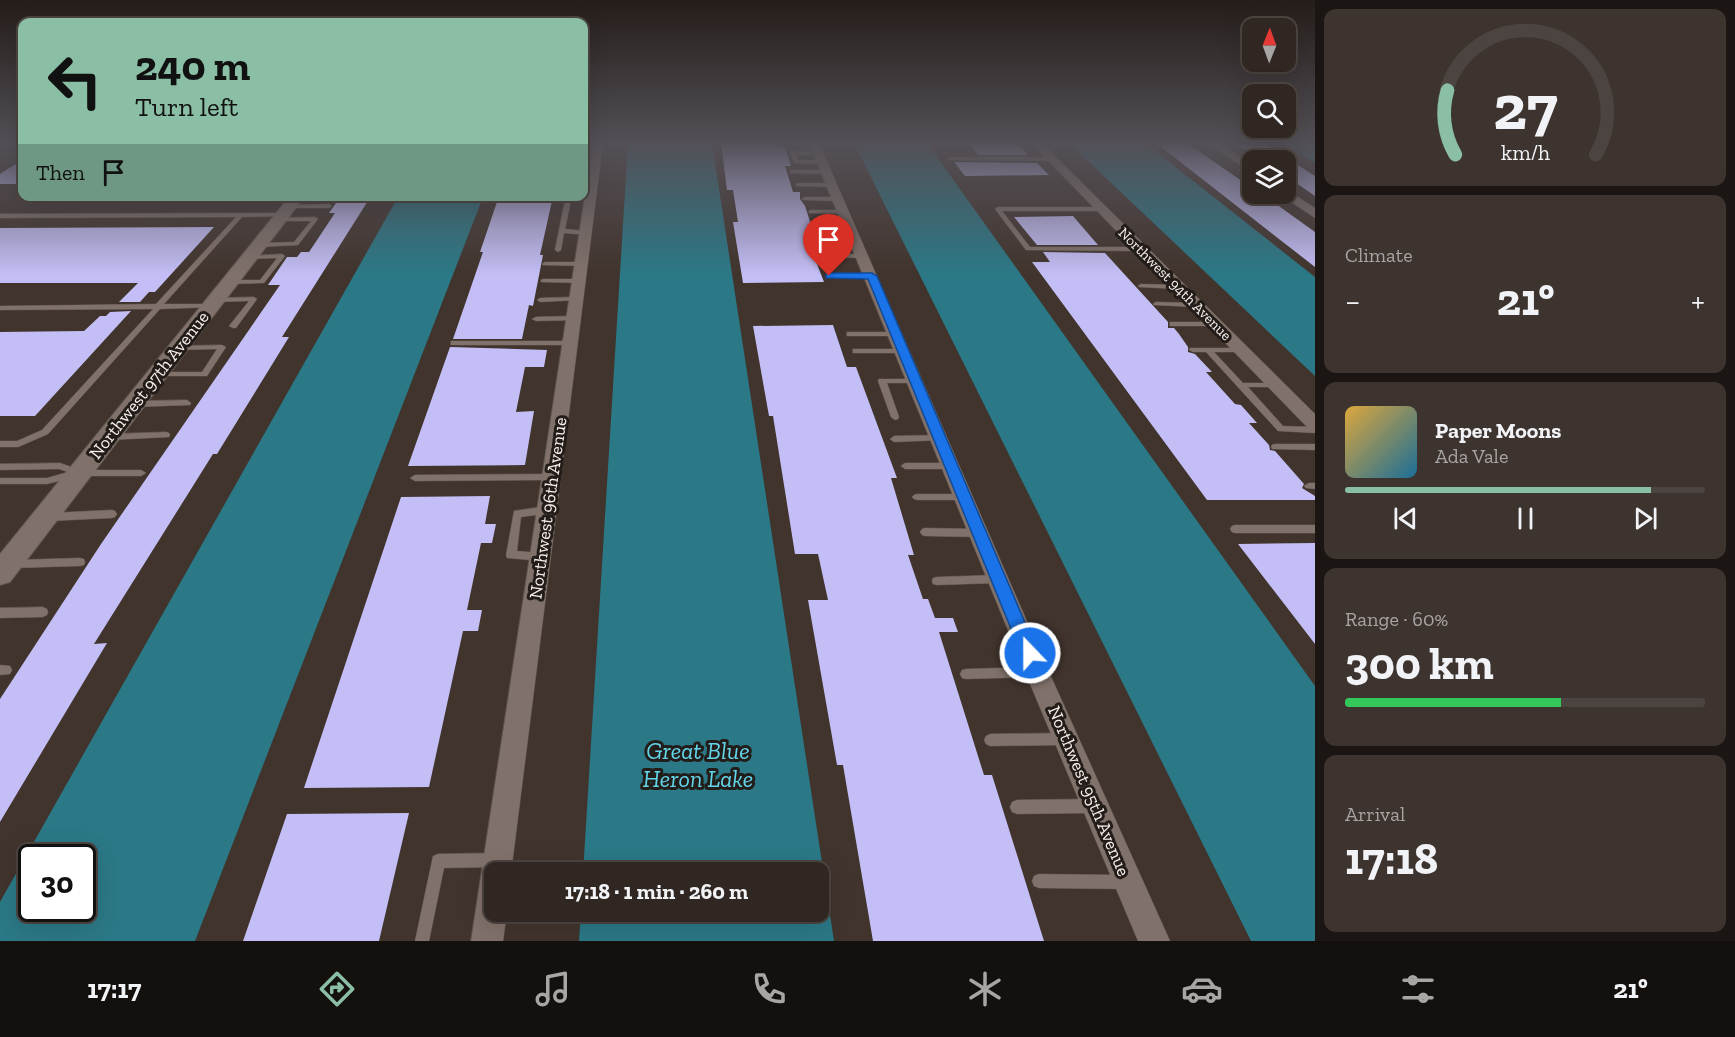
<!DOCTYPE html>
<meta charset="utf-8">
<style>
:root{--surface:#312722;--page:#3d332f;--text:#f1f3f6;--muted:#a8a5a5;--line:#4c4440;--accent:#8abfa5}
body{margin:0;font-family:"Zilla Slab",serif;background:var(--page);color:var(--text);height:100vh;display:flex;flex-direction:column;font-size:22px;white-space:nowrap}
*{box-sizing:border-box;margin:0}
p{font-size:20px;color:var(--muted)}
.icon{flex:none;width:33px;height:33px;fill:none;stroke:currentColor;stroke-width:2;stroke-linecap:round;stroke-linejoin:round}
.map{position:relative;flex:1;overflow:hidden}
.side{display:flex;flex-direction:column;gap:9px;padding:9px;background:#1b1513;width:420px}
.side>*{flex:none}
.hud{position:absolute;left:18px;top:18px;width:570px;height:183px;border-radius:12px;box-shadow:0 6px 24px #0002,0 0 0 2px var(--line);background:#8abfa5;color:#111;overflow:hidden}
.needle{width:39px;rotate:1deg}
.buttons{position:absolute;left:1242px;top:18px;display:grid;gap:12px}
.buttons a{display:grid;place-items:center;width:54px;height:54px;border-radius:12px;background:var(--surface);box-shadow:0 6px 24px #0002,0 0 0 2px var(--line);font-size:30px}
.speed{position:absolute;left:18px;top:844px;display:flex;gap:12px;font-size:30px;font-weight:700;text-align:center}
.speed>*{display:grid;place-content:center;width:78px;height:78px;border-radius:50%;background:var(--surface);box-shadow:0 6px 24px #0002,0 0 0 2px var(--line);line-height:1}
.speed .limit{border:3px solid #111;border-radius:9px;background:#fff;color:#111}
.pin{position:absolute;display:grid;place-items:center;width:51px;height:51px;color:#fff;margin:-62px -26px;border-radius:50% 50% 50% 0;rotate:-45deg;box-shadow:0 0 6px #0007}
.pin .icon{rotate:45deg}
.me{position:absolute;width:66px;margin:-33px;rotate:338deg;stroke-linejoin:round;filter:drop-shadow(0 0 4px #0008)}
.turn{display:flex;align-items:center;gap:21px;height:126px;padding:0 18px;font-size:27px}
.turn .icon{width:78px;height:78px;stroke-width:2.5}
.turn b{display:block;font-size:42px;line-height:51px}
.then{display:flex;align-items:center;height:57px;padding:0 18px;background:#0003;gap:12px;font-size:22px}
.big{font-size:45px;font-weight:700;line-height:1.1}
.side .card{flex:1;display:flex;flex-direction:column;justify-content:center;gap:9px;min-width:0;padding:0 21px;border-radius:12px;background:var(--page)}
.side .dial{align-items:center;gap:0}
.dial svg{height:156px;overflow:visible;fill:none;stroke:var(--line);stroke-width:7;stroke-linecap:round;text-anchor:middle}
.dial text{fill:var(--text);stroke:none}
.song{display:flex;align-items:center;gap:18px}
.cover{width:72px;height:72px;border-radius:9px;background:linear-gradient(135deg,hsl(40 70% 55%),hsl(200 70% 35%))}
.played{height:6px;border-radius:3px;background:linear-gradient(90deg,var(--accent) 85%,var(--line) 85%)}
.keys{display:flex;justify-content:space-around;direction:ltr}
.heat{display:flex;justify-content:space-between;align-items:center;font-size:33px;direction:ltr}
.charge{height:9px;border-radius:4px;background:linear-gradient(90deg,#34c759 60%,var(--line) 0)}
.trip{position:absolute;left:484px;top:862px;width:345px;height:60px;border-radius:12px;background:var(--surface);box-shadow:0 6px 24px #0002,0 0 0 2px var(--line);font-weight:700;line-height:60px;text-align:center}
.tabs{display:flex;height:96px;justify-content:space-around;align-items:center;background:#14100e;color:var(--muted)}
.tabs .icon{width:42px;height:42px}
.tabs .active{color:var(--accent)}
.tabs b{font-size:27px;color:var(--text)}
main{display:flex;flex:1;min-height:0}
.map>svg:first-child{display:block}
.water{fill:#2b7886;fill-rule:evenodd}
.building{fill:#c3bef5}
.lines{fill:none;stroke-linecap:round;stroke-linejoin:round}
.service-casing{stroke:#5e534d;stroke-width:1}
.minor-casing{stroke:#5e534d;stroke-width:1}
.tertiary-casing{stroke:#5e534d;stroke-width:2}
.service{fill:#80716a;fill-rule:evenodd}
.minor{fill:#80716a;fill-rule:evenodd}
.tertiary{fill:#80716a;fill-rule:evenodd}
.route{fill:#1a73e8;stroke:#114b97;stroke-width:1.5}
.labels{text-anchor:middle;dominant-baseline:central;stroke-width:6;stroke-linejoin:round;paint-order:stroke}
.far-street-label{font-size:15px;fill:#f9f0ec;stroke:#231d1a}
.street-label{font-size:18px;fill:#f9f0ec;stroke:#231d1a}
.near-water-label{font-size:24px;font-style:italic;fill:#63d5ea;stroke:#231d1a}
</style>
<main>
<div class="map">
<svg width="1315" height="941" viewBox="0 0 1315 941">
<rect width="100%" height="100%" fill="#41342d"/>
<path class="water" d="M628 143H712L834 941H579L581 912H819V873H583Z
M854 143H927L1315 686V941H1251Z
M1069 143H1145L1315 277V376Z
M1283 143H1315V163Z
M398 197H483L195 941H0V902ZM32 858H82V909H32Z"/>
<path class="building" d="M721 143H775L777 147H785L791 166H785L793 192H800V199L805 206 818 246H812L814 256 824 282 743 283 733 222H738L733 190H727Z
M969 143H1017L1028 155H978Z
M1156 143H1187L1252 188V194H1258L1276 204 1315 232V267Z
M1234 143H1263L1315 176V196L1286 176V160H1261Z
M22 160V184H0V174Z
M954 162 1037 163 1049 175 965 176Z
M341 196H371L282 337H289L217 454H213L94 644 107 643 0 822V699L101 544 280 285H268L287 257H297L301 252H309L335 213H329Z
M499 196H553L540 255H543L533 306 529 305 522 339H453L483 252H480Z
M1073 216 1098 245H1037L1014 217Z
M214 227 155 292H149L140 302H119L138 283H0V228Z
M1043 252 1105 253 1168 322V328H1174L1179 334 1188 347V352L1195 354 1212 372H1206L1235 404 1241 405 1257 423H1249L1269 445 1270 450 1275 451 1304 484 1302 488 1315 496V500H1207L1032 262H1050Z
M131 311 35 416H0V332L84 331 100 316H106L110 312Z
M833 325 847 367H856L897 478H891L914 555H908L923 599H928L935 618H953L958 632H939L984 775H992L1044 941H873L843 765H837L808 600H828L818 554H795L773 416H769L753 326Z
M450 347 547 350 544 367H525L516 412 534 411 525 465 408 466Z
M490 496 485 524H496L492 543H481L467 610H482L478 631H463L429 787 304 788 401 497Z
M1315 543V644L1238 544Z
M409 813 379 941H243L287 814Z"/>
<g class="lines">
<g class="service-casing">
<path id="service" d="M584 143H586V146H584Z
M793 151 821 152V154L819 155H796L798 160H822L825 162 822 164 794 163 790 153Z
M950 157H1052L1055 159 1052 161 948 160V158Z
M594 168 597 170 596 171H584V169Z
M792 170H827L830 172 827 174 790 173V171Z
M798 183H833L836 185 833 187 796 186V184Z
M566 196H572L565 229 587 231 590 233 587 235 564 233 561 250 558 252 555 250Z
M805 197H839L842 199 839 201 803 200 802 199Z
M290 205 329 204 332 206 329 208H288L287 207Z
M998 207H1100L1103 209 1100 211H1002L1030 247H1138L1141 249 1138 251 1026 250 995 209Z
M811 210H844L847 212 844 214 809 213V211Z
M283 213 285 214V216L242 217 164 304H212L215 306 214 307 160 309 48 434 18 447H0V441H17L42 430 153 309 0 310V306L156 304 236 217 0 218V214Z
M315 217 318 219 298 245 260 247 257 245 260 243 294 242 311 221H280L277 219 278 218Z
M824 219 827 221 830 232H854L857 234 854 236H832L836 247 831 248 821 221Z
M282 254 285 256 264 283 230 284 227 282 230 280H260L277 258 250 259 248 258V256Z
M819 254H863L866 256 863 258 817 257 816 256Z
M545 262H583L586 264 583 266 543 265 542 264Z
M829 274H872L875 276 872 278 827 277 826 276Z
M543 279H580L583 281 580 283 541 282V280Z
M1141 284 1178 285 1181 287 1178 289 1139 287 1138 286Z
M254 297 257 299 236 328H233L229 326 249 301 216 302 213 300 216 298Z
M577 297 579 298V300L540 302 537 300 540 298Z
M1156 302 1195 303 1198 305 1195 307 1154 305 1153 304Z
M574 316 578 318 577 320 536 321 532 319 536 317Z
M1170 322H1215L1219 324 1215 326H1170Z
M847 332H896L900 334 896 336H847Z
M451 341H569L573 343 569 345H451Z
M222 345 226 347 207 376H159L155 374 159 372H202L217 349 178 350 174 348 175 346Z
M1190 348H1244V352H1214L1243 383H1279L1280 385 1276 387H1248L1283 426 1315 427V433L1278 431 1206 352H1193L1189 350Z
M853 349H904L908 351 904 353H853Z
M879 379H916L920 381 916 383H887L899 417 898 419 895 420 891 417 878 381Z
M187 400 191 403 190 405 135 407 131 404 135 401Z
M166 432 169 433 170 435 169 437 109 440 105 437 109 434Z
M941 435 944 436 945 438 944 440 894 442 890 439 894 436Z
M1275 444H1315V450L1272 449 1271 447 1272 445Z
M60 463 80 470H141L146 473 141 476H79L47 484H0V478H47L68 472 59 469 0 470V464Z
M905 463H952L956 466 952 469H905L901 466Z
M552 474 557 477 552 480 415 481 410 478 415 475Z
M1309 483H1315V489L1306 488 1304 486Z
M917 494H965L968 495 970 497 968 499 965 500H917L914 499 912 497 914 495Z
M548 506 551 507 553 510 551 513 521 517 517 551 541 553 545 554 546 557 545 560 541 561 507 558 506 555 514 511Z
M112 510 115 511 117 514 115 517 112 518 50 521 47 520 45 517 47 514 50 513Z
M1235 525H1315V533H1235L1232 532 1230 529 1232 526Z
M925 528 978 529 981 530 983 533 981 536 978 537 925 536 922 535 920 532 922 529Z
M80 558 84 559 85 562 84 565 80 566 13 568 9 567 8 564 9 561 13 560Z
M997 575 1001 576 1002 579 1001 582 997 583 937 585 933 584 932 581 933 578 937 577Z
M43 607 47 609 48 612 47 615 43 617 0 618V608Z
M0 665 10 666 12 670 10 674 0 675Z
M1035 667 1039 668 1041 672 1039 676 1035 677 966 679 962 678 960 674 962 670 966 669Z
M1064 733 1068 735 1070 739 1068 743 1064 745 990 746 986 744 984 740 986 736 990 734Z
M1093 799 1098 801 1100 806 1098 811 1093 813 1017 814 1012 812 1010 807 1012 802 1017 800Z
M496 853 501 855 503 860 501 865 496 867 444 868 429 941H415L433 856 438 854Z
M1039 874 1123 875 1128 877 1130 882 1128 887 1123 889 1039 888 1034 886 1032 881 1034 876Z"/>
</g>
<g class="minor-casing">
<path id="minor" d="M593 143H603L511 873H495V912H507L503 941H471Z
M809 143H819L1049 672 1170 941H1138L1025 672Z
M1031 143H1042L1315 414V431L1309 429Z
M1208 143H1220L1252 165V173Z
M1286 189 1315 208V218L1282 196 1280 194H1286Z"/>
</g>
<g class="tertiary-casing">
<path id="tertiary" d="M290 196H305L10 582 0 585V554Z"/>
</g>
<use href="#service" class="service"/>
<use href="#minor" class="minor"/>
<use href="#tertiary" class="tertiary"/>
</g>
<linearGradient id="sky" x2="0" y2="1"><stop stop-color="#241d19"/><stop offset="0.52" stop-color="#545057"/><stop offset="1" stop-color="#545057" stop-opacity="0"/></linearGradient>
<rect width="1315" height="275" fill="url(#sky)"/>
<path class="route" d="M829 273H872L877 276 1038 653 1036 658 1030 661 1024 658 1021 653 868 279 826 278V274Z"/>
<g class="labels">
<g class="far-street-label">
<text transform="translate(1175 284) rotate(45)">Northwest 94th Avenue</text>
</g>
<g class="street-label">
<text transform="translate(149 385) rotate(-52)">Northwest 97th Avenue</text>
<text transform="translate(548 508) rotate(-82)">Northwest 96th Avenue</text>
<text transform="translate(1089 791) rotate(67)">Northwest 95th Avenue</text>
</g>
<g class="near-water-label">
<text x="698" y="750">Great Blue<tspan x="698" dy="28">Heron Lake</tspan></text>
</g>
</g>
</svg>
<div class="buttons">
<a><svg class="needle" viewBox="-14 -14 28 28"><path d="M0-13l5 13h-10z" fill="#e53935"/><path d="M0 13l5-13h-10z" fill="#a8a5a5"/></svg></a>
<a><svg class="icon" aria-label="search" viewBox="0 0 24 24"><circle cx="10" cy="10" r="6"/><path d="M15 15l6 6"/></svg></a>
<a><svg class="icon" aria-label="layers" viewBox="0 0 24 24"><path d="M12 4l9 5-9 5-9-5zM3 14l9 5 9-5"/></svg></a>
</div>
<div class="speed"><div class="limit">30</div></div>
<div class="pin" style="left:829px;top:276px;background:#d93025"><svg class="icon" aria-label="arrive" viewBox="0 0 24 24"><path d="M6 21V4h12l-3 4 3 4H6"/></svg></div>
<svg class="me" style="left:1030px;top:653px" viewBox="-20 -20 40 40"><circle r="17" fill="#1a73e8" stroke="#fff" stroke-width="3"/><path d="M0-11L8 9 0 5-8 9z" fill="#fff"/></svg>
<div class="trip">17:18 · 1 min · 260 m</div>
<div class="hud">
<div class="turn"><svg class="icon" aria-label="left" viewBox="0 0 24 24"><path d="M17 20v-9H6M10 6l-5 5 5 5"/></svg><div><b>240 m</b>Turn left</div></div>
<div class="then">Then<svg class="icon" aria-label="arrive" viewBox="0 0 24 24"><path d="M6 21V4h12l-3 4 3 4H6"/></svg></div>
</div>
</div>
<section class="side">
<div class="card dial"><svg viewBox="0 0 100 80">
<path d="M14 69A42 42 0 1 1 86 69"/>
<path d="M14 69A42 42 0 0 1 10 36" stroke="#8abfa5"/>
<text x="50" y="56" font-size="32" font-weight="700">27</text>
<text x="50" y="72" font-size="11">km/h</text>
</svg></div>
<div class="card"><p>Climate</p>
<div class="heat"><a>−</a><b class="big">21°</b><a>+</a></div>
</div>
<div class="card">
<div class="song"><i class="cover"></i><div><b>Paper Moons</b><p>Ada Vale</p></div></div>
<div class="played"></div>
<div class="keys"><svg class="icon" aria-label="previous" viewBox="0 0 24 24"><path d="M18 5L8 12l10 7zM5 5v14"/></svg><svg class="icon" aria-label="pause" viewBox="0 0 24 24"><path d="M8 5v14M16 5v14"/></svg><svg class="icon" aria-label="next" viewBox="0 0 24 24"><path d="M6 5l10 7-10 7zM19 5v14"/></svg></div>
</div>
<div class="card"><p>Range · 60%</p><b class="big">300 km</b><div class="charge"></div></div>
<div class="card"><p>Arrival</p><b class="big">17:18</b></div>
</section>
</main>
<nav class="tabs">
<b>17:17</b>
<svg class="icon active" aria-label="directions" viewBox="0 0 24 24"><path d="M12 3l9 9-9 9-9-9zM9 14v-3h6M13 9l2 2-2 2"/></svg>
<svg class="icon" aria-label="music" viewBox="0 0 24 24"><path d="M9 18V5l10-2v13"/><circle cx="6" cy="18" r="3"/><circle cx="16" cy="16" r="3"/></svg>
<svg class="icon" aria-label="phone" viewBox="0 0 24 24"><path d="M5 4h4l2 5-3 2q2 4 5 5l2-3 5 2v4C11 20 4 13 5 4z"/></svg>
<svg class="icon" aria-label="climate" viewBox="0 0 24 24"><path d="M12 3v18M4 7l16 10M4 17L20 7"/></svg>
<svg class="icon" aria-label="car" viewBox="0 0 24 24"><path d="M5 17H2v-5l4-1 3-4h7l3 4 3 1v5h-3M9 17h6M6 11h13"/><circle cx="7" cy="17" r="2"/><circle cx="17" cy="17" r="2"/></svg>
<svg class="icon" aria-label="filters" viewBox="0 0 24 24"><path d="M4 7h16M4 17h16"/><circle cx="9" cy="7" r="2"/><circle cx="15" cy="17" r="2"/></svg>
<b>21°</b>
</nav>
